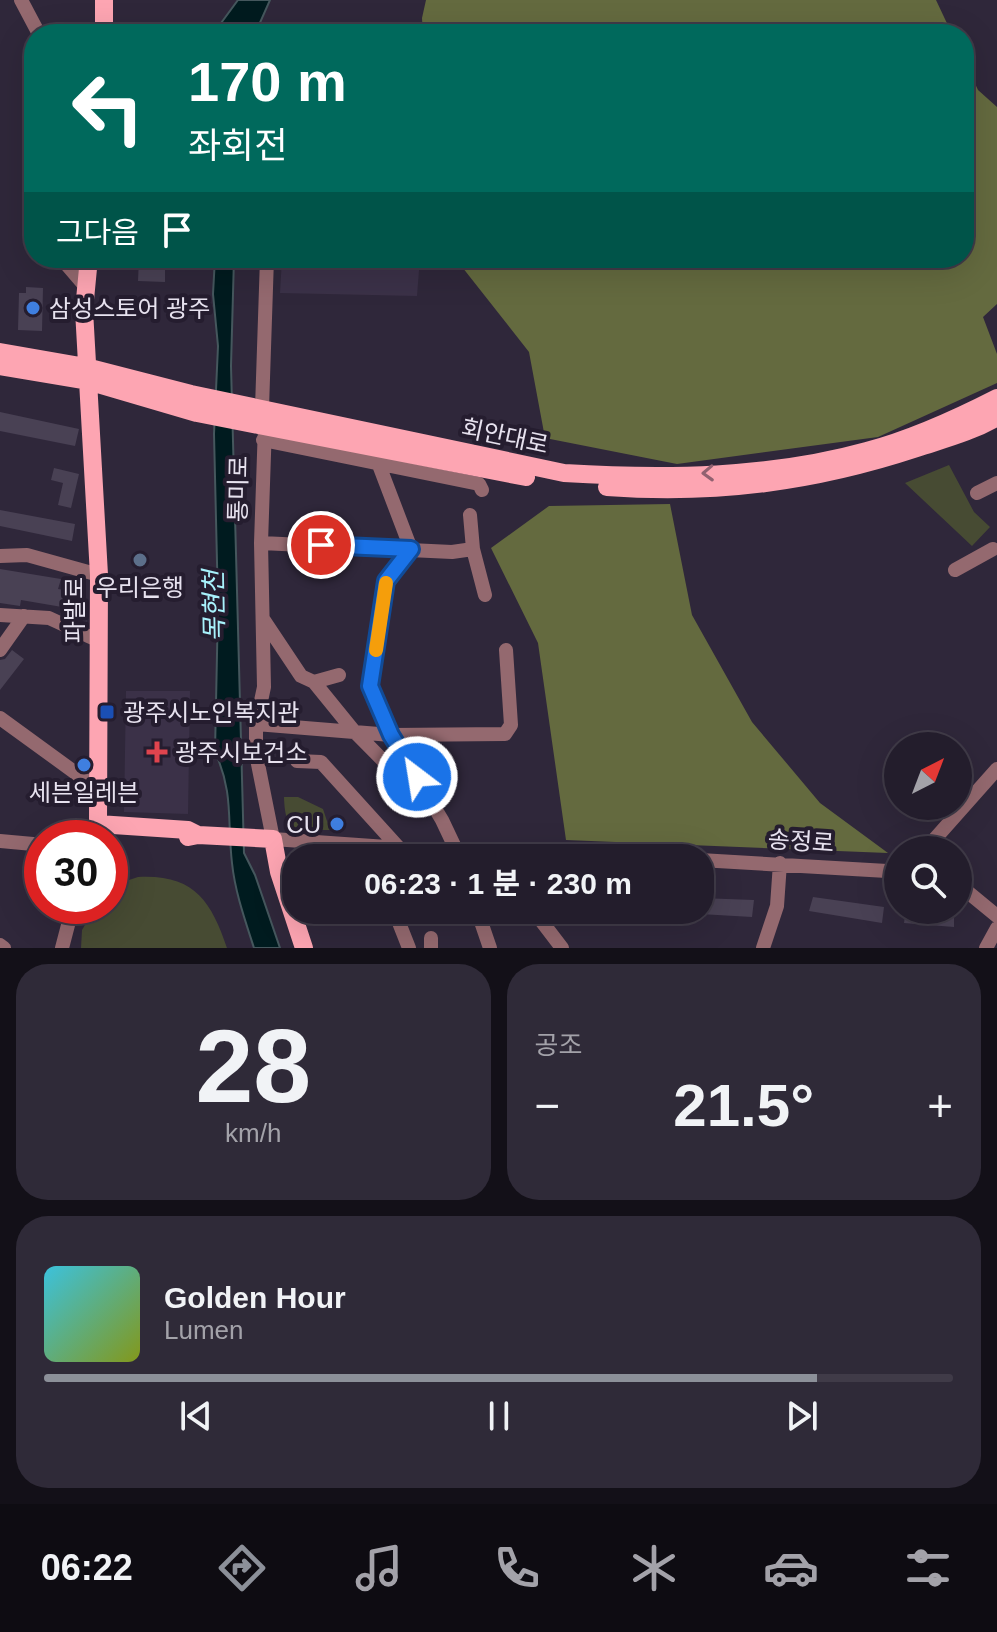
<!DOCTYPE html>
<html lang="ko">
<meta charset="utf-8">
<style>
:root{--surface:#231d2c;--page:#2f2a38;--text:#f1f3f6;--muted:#a3a2a9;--line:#403b48;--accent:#8c9099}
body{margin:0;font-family:Arial,"Noto Sans KR",sans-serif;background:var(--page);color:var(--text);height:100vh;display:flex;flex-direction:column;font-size:30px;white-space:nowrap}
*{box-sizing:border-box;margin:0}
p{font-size:26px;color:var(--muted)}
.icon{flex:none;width:44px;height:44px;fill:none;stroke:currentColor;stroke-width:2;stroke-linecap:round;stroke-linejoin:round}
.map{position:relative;height:948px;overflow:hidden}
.drawer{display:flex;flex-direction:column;gap:16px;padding:16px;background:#131018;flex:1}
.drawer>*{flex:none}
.guide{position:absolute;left:24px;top:24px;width:950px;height:244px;border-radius:32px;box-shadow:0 8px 32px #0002,0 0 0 2px var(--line);background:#00695c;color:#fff;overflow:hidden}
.needle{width:52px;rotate:42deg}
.buttons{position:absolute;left:884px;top:732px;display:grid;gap:16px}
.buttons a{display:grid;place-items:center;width:88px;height:88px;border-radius:50%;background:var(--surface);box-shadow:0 8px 32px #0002,0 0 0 2px var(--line);font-size:40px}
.speed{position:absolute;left:24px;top:820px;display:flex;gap:16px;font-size:40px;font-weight:700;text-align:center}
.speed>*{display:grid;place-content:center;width:104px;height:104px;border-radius:50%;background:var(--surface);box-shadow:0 8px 32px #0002,0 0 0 2px var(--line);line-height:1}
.speed .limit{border:12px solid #d22;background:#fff;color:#111}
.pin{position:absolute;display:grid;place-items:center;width:68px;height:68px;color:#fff;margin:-34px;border:4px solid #fff;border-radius:50%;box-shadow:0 2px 8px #0007}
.me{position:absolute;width:88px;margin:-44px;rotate:329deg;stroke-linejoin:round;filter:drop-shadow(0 0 6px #0008)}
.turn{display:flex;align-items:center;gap:28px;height:168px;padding:0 32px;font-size:36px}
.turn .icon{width:104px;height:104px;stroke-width:2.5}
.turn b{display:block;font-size:56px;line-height:68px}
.then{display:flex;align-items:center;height:76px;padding:0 32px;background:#0003;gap:16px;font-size:30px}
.big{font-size:60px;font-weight:700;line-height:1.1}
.drawer .card{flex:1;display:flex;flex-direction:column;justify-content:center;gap:12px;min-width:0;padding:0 28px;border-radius:32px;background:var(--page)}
.drawer .dial{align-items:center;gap:0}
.dial b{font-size:104px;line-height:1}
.song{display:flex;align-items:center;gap:24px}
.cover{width:96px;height:96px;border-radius:12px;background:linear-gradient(135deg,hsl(190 70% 55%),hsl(70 70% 35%))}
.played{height:8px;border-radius:4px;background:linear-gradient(90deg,var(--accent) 85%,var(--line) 85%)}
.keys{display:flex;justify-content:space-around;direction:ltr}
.heat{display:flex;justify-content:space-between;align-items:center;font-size:44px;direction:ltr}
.drawer .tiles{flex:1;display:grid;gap:16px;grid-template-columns:1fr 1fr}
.card:last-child{grid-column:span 2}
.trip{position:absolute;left:282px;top:844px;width:432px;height:80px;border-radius:32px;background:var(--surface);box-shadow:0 8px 32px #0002,0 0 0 2px var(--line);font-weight:700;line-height:80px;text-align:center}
.tabs{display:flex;height:128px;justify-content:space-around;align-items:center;background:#0e0c12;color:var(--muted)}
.tabs .icon{width:56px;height:56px}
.tabs .active{color:var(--accent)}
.tabs b{font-size:36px;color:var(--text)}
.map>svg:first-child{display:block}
.built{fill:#3b3148}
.green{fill:#474b33}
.forest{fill:#646a3f}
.water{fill:#001b1f;stroke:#45575d;stroke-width:2}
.building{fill:#494154}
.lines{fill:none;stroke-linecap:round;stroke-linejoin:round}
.minor{stroke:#94696f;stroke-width:14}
.major{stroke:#fda5b2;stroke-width:18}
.oneway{stroke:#916170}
.route-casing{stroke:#114b97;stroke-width:20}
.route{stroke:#1a73e8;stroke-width:14}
.slow{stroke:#f59e0b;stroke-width:14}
.shop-dot{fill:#3f7fe0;stroke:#251d2f;stroke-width:3}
.service-dot{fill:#5c6f8a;stroke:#251d2f;stroke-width:3}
.transit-dot{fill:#1a4fb4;stroke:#251d2f;stroke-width:3}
.health-dot{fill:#e0444e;stroke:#251d2f;stroke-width:3}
.labels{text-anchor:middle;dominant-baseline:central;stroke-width:8;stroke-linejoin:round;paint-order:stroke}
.poi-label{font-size:24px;fill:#e7e2ef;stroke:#251d2f;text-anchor:start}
.street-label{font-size:24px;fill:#e7e2ef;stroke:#251d2f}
.water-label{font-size:26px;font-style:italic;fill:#a8f2fc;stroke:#251d2f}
</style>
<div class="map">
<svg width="997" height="948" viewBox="0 0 997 948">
<rect width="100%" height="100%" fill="#2f273a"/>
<path class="built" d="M282 258H420L417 296 280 293Z
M126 691H190L188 814 124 812Z"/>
<path class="green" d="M949 465 974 512 990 527 972 546 905 483Z
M284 797H298L323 809 330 830C297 829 285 835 284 797Z
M138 877C193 874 211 900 227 948H81L82 930 96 906H110V890L123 882Z"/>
<path class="forest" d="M426 0H936L952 34H423L422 18Z
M964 60 978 90 997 107V304L983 317 997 354V383L878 437 677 464 545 438 529 352 455 258H964Z
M670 504 692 615 752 722 820 803 888 853 566 840 538 643 491 548 549 506Z"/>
<path class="water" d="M238 0H270L255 34H213Z
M215 258H234L231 366 244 853 255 875 280 948H254C245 920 235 892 232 863 227 821 234 793 215 752L218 605 214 434 218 346 213 294Z"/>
<path class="building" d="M139 258H165V282L138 281Z
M26 287 43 288 42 331 18 330 19 293H26Z
M0 412 79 429 75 446 0 431Z
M54 468 79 474 71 508 58 505 63 483 51 480Z
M0 510 75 524 72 541 0 526Z
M0 569 61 579 58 589 82 593 81 603 87 604V624L81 619 61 613 62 607 21 600 20 606 0 603Z
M12 650 24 659 0 690V660L5 659Z
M813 897 884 907 882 923 809 911Z
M700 898 754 900 752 917 700 914Z
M906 910 954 912V927L904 923Z"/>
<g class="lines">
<path class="minor" d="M21 0 39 34
M34 188 31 208 34 223
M61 258 85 286
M262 408 267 258
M265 425 261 543 264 687 256 724V754L273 839 458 852 641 858
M263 440 479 484 482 490
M379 465 411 549 386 581 370 686 391 735 442 820 460 858
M977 493 997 483
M470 515 473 549 485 595
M261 543 452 552 473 549
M0 556 27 555 99 575
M955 570 993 549
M0 615 49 618 99 641
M263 619 301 676 314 682 353 730 425 803
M0 650 24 616
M314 682 339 675
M0 718 99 790
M256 724 391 735 505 734 511 725 506 650
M297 761 321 762 398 847
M0 841 33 844 42 848
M925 850 997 769
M700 860 887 871 898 867
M958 884 997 916
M394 910 409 948
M477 910 490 948
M533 910 562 948
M0 945 4 948
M62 948 73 906
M431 948V938
M763 948 777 906 780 863
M986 948 997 928"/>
<path class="major" d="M104 34V0
M89 258 84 310 99 575 98 824 188 830 198 835
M0 352 86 367 191 394 564 473C664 479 770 478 867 451 912 439 956 419 997 398
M0 366 88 381 197 413 526 477
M607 487C715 495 814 482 917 448 944 439 972 432 997 417
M188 837 198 835 273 839
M273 839 279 872 304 948"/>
</g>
<defs><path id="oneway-chevron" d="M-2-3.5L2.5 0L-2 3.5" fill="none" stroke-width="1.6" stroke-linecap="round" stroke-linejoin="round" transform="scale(2)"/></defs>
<use class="oneway" href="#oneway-chevron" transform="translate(708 473) rotate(178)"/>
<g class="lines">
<g class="route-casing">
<path id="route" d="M321 545 411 549 386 581 370 686 391 735 417 777"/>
</g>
<use href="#route" class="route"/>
<path class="slow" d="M376 650 386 583"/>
</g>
<g class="shop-dot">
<circle cx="33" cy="308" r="8"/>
<circle cx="84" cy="765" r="8"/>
<circle cx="337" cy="824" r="8"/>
</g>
<circle class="service-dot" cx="140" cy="560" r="8"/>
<rect class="transit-dot" x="99" y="704" width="16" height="16" rx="4"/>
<path class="health-dot" d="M153 740h8v8h8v8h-8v8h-8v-8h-8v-8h8z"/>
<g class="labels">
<g class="poi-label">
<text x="49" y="308">삼성스토어 광주</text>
<text x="140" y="587" text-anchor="middle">우리은행</text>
<text x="123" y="712">광주시노인복지관</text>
<text x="175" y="752">광주시보건소</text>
<text x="84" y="792" text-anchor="middle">세븐일레븐</text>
<text x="321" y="824" text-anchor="end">CU</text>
</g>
<g class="street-label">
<text transform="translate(505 436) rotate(12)">회안대로</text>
<text transform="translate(238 489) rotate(-89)">통미로</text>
<text transform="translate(74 610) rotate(-90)">파발로</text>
<text transform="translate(801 841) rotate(4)">송정로</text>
</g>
<g class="water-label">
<text transform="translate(214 606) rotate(-91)">목현천</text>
</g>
</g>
</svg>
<div class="buttons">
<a><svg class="needle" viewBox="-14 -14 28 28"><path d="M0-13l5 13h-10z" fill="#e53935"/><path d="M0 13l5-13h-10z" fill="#a3a2a9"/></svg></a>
<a><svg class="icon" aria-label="search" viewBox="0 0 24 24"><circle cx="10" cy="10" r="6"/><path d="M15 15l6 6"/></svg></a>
</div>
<div class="speed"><div class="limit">30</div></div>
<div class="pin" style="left:321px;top:545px;background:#d93025"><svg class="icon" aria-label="arrive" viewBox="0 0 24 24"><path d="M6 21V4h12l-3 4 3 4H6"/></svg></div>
<svg class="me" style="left:417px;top:777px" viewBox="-20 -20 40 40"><circle r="17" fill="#1a73e8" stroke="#fff" stroke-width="3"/><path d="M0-11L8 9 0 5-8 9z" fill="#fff"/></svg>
<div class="trip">06:23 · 1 분 · 230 m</div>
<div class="guide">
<div class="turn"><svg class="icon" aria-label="left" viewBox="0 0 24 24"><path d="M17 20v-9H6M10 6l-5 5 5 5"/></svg><div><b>170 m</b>좌회전</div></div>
<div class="then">그다음<svg class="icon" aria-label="arrive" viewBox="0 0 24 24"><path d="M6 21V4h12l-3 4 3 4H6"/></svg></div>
</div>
</div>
<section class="drawer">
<div class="tiles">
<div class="card dial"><b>28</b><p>km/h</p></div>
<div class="card"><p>공조</p>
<div class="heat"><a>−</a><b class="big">21.5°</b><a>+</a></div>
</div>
<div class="card">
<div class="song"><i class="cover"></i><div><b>Golden Hour</b><p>Lumen</p></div></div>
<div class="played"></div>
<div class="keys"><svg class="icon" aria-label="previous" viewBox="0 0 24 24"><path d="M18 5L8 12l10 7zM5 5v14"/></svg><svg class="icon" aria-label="pause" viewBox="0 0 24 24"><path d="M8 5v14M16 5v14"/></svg><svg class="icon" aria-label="next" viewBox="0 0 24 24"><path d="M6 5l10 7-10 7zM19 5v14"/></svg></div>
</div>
</div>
</section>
<nav class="tabs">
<b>06:22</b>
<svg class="icon active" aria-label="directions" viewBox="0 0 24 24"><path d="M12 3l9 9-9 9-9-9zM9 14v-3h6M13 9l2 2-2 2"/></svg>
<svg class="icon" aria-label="music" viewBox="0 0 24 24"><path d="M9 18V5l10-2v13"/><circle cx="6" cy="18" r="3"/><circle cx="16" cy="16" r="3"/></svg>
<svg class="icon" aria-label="phone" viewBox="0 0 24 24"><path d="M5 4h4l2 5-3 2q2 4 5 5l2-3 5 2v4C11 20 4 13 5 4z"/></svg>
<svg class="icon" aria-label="climate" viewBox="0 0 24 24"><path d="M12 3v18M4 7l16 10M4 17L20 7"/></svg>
<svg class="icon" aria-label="car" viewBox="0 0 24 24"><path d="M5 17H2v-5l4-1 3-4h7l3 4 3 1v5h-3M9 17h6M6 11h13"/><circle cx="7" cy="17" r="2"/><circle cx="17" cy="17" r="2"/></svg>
<svg class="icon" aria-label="filters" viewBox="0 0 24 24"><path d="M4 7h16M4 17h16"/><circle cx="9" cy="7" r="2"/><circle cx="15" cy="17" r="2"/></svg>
</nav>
